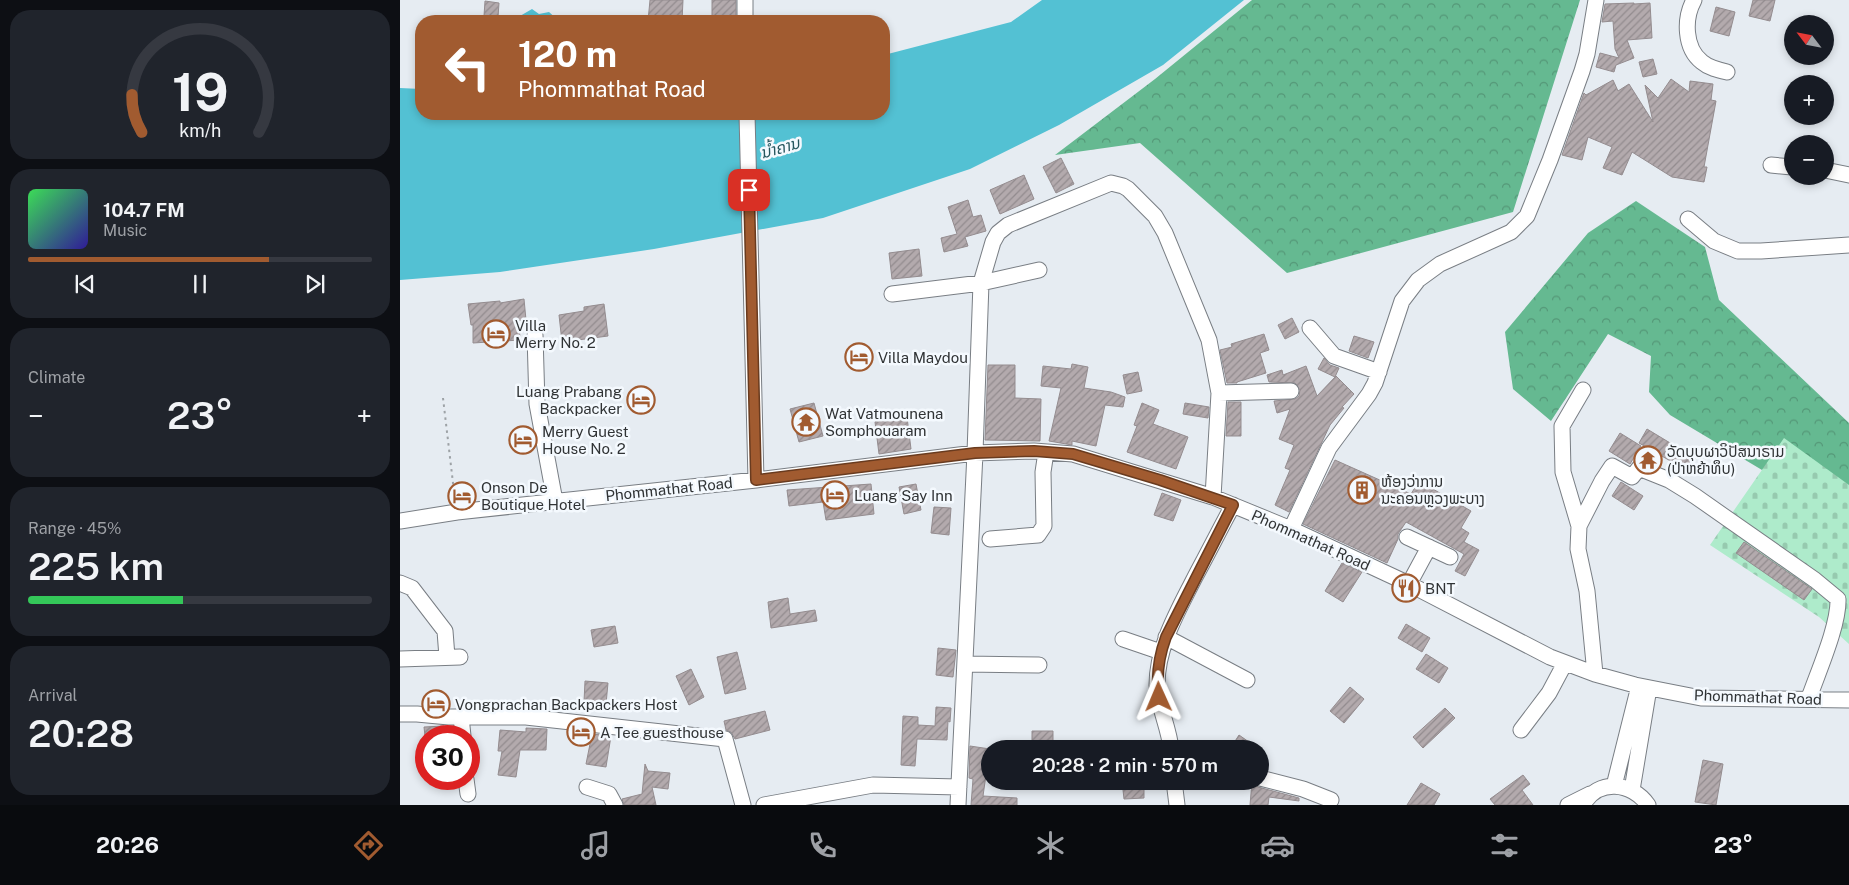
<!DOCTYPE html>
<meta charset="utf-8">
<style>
:root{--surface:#171b24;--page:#20242c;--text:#f1f3f6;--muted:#9ea1a6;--line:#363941;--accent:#a15b30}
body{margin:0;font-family:"Public Sans","Noto Sans Lao",sans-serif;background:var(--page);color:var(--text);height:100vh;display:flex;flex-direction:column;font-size:19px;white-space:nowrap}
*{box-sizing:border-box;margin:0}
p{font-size:16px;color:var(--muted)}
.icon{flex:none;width:28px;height:28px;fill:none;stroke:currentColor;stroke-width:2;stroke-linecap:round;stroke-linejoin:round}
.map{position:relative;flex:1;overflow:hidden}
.panel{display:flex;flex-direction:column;gap:10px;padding:10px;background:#0d0f14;width:400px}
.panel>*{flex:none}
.banner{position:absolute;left:15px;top:15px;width:475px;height:105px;border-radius:20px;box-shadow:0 2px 8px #0003;background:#a15b30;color:#fff;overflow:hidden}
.needle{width:32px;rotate:302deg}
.buttons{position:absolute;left:1384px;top:15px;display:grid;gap:10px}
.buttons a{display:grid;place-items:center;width:50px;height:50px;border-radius:50%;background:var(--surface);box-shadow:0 2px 8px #0003;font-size:25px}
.speed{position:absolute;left:15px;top:725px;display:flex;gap:10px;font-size:25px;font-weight:700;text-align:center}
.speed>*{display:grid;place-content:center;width:65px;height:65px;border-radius:50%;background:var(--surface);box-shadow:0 2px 8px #0003;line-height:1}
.speed .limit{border:8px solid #d22;background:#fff;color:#111}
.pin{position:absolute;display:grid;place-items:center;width:42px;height:42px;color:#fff;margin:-21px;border-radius:10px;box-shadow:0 2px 8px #0006}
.me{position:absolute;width:55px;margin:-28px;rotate:359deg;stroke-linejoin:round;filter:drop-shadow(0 0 4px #0008)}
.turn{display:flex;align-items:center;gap:18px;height:105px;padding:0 20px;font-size:22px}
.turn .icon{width:65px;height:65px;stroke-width:2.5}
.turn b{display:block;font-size:35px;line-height:42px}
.big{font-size:38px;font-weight:600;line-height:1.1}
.panel .widget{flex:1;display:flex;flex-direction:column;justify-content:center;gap:8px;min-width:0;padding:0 18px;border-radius:20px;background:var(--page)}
.panel .dial{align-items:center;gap:0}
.dial svg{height:130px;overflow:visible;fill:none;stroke:var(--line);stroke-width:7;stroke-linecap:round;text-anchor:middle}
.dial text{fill:var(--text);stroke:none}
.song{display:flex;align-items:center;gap:15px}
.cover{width:60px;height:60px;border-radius:8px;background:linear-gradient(135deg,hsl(130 70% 55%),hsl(250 70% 35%))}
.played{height:5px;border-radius:2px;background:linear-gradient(90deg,var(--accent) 70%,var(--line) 70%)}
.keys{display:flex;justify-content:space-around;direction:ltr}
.heat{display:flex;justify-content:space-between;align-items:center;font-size:28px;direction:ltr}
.charge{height:8px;border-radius:4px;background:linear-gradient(90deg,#34c759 45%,var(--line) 0)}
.trip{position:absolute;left:581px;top:740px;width:288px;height:50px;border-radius:25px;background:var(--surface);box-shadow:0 2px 8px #0003;font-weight:600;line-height:50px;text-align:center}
.dock{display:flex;height:80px;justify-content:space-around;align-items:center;background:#090b0e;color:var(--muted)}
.dock .icon{width:35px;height:35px}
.dock .current{color:var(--accent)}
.dock b{font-size:22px;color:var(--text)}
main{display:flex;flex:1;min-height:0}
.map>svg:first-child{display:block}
.forest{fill:url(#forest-crowns)}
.cemetery{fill:url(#cemetery-stones)}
.water{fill:#53c1d3}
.building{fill:url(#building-hatch);stroke:#948c8f}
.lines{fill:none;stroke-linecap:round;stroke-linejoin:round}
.minor-casing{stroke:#797e84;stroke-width:17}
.path{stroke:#9da2a6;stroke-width:2;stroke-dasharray:2.5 4;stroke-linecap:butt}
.minor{stroke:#fff;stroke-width:15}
.route-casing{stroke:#693b1f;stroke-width:12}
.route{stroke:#a15b30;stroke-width:9}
.labels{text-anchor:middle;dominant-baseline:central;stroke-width:5;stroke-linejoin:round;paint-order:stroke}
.poi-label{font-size:15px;fill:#303335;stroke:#f4f9fe;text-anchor:start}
.street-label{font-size:15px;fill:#303335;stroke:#f4f9fe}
.water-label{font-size:16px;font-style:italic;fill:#26565e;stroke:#f4f9fe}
</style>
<main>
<section class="panel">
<div class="widget dial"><svg viewBox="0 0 100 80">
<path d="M14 69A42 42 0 1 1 86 69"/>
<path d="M14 69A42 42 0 0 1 8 46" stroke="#a15b30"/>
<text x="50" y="56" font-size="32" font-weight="700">19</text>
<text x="50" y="72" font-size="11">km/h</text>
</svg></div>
<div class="widget">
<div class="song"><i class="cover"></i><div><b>104.7 FM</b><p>Music</p></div></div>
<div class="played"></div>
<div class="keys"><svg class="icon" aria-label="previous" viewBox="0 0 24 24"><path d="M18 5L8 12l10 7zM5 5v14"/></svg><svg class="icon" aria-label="pause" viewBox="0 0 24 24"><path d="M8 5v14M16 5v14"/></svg><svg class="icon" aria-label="next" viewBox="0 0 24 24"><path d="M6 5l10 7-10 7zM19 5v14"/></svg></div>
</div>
<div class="widget"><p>Climate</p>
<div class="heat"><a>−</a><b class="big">23°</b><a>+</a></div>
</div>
<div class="widget"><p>Range · 45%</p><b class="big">225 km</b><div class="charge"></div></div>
<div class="widget"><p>Arrival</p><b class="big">20:28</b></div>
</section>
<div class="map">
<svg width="1449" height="805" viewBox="0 0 1449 805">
<defs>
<pattern id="forest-crowns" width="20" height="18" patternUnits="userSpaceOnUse" patternTransform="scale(1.25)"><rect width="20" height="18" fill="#65b991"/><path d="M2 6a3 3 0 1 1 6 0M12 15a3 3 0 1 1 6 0" fill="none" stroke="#549777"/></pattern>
<pattern id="cemetery-stones" width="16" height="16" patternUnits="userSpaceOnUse" patternTransform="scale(1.25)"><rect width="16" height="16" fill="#aeebcb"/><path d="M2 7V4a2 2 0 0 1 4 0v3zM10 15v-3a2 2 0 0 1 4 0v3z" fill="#96caaf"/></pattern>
<pattern id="building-hatch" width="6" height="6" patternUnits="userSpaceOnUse" patternTransform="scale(1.25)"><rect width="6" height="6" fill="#b3aaad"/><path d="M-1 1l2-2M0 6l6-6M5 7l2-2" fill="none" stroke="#928b8e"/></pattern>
</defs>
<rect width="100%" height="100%" fill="#e6ecf2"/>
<path class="forest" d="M852 0H1180L1113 212 887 273 740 143 655 155 755 79Z
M1236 201 1305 247 1319 300 1449 423V522L1270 415 1249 392 1251 356 1208 334 1151 421 1113 389 1105 332 1188 233Z"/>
<path class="cemetery" d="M1384 438 1449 485V644L1419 617 1310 545Z"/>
<path class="water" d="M642 0H844L763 65 659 125 570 169 423 218 254 249 100 272 0 280V88L21 89V114H484V55L611 22Z
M132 9 139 14 149 12 159 21H122L120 16Z"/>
<path class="building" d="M250 0H283L282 21H248Z
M312 0H336V20L334 21H312Z
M1353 0H1375L1370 21 1349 16Z
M85 1 99 3 98 17 84 16Z
M1234 3V4L1250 3 1252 38 1227 40 1234 58 1216 65 1214 72 1196 67 1200 53 1219 58 1215 49 1213 21 1202 22 1205 4Z
M1316 7 1335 12 1329 36 1310 31Z
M1253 59 1257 74 1243 77 1239 62Z
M1271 79 1289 92 1290 81 1313 84 1311 100 1316 101 1304 167H1307L1304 182 1272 177 1232 152 1222 175 1203 168 1212 147 1188 137 1182 160 1162 155 1184 93 1186 95 1213 80 1218 91 1229 84 1253 122 1245 85 1258 98Z
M661 158 674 184 656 193 643 167Z
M624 175 634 199 600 214 590 190Z
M568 200 573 217 581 215 586 231 565 237 568 246 544 252 541 238 557 234 548 207Z
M519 249 522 276 492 279 489 253Z
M124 299 126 320 119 321 120 340 73 343V325H71L68 304 100 301V303Z
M204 304 208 336 162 342 159 315 184 311V307Z
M892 318 899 332 885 339 878 325Z
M864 334 869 350 860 353 866 373 837 382V383H827L820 350 832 347 831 344Z
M954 336 974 342 968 358 949 351Z
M924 358 930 365 939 368 935 377 918 369Z
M672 364 688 367 684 388 711 392 725 397 723 407 705 405 696 446 672 441V445L649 441 661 388 641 386 643 366 671 369Z
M588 365H615V398L641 399 640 441 585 440Z
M906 366 917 396 936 376 954 394 942 407 944 408 930 425 889 512 875 505 890 470 885 468 894 445 879 439 890 409 877 413 874 401 895 399 899 396 900 390 895 383 869 382 867 375 882 370 883 375Z
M738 372 742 391 727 394 723 375Z
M828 402H841V436H826Z
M414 403 423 436 399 442 390 409Z
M742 403 759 410 753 424 788 437 776 469 727 452 737 426 734 425Z
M785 403 809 407 808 418 783 414Z
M507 417 511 449 479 454 475 422Z
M1247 429 1295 458 1288 471 1239 443Z
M1220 433 1241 446 1230 464 1209 451Z
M935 460 1011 494 1019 481 1071 511 1061 528 1069 533 1064 542 1079 550 1065 576 1055 571 1064 554 1006 522 998 534V539L987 563 903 524Z
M1221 482 1243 496 1234 510 1212 496Z
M471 484 474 514 426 520 423 502 389 506 387 490Z
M516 484 521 510 504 514 499 487Z
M762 493 781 500 773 521 754 515Z
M534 507 551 508 549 535 531 533Z
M1344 542 1412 589 1404 600 1336 553Z
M942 563 962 572 943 602 925 591Z
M388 598 390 614 415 610 417 621 371 628 368 602Z
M1006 624 1030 638 1022 652 998 638Z
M215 626 218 643 194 647 191 630Z
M538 648 556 650 553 677 536 675Z
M337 652 346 689 325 694 317 657Z
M1026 654 1048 668 1039 683 1016 669Z
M291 669 304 697 289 705 276 676Z
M185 681 208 683 206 704 184 702Z
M950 687 964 699 944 723 930 711Z
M536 707 551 708 550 722 548 721 547 740 517 739 515 766 501 765 503 716 518 717V725L535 726Z
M1045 708 1055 718 1023 748 1013 737Z
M365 711 370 730 335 739 331 732 326 730 324 721Z
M44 726 45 736H25L24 727Z
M126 728 147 729 146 750H120L116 777 98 775 102 751H98L100 730 126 732Z
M632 731H653V746H632Z
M192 734 211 736 206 767 186 764Z
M839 735 859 749H830Z
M570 746 590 749V768H587L583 796 617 798V805H571L573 779 569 778Z
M1303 760 1323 764 1316 805 1295 802Z
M245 764 248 771 270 773 268 789 252 787 256 805H224L222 799 242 794Z
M1123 775 1130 784 1122 790 1133 805H1095L1090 799Z
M722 781H744V798L724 799Z
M852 782 858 787 899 798V801L869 797 868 805H850Z
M1021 783 1040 794 1034 805H1007Z"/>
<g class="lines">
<g class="minor-casing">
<path id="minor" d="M345 0V21
M1294 0C1284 18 1284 48 1302 62 1309 68 1318 70 1327 72
M347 114 356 480
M1371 165 1392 167
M1425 170 1449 175
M1288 219 1314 241 1338 251H1361L1449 245
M492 294 581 283 639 270
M910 328 934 356 979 372
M135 335 137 404 155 501
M819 393 891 391
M0 521 57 512 356 480 575 453 634 451 673 454 813 497 891 529 1009 584 1150 657 1195 674 1235 685 1301 698 1449 700
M1179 526 1163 472 1162 426 1183 390
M891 529 929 448 969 394 975 383 1002 301 1018 280 1040 264 1111 232 1127 216 1150 160 1182 71 1187 54 1196 0
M1007 537 1050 557
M590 539 638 535 644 526 643 472 646 452
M0 583 12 588 45 631 47 657
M1009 584 1029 547
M766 637 847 680
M723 639 761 652
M0 659 60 657
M565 664 639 665
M1195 674 1187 591 1178 549 1179 526 1202 481 1212 466 1232 477 1239 468 1269 480 1295 496 1415 580 1438 599C1439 625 1418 672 1409 698
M0 714H17L49 717H126L325 739 343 805
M61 717 63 736
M1121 730 1149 693 1165 663
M771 749C769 727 758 707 757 685 757 646 778 611 795 577 808 553 820 529 833 505
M860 778 903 789 931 800
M66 779 68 794
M774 781 777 805
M1214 786 1239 686
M187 787 209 794 215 805
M1232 790 1249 688
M364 805 473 785 559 787
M558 805 575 453 581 283 593 242 598 233 608 225 711 183 723 186 728 189 755 216 765 233 809 340 819 393 813 497
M1168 805 1190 794
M1183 805C1198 778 1232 782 1248 805"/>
</g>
<path class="path" d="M43 398 55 500"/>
<use href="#minor" class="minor"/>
</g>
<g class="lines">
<g class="route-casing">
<path id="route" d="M349 190 356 480 575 453 634 451 673 454 760 480 833 505 766 637C759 656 756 677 759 697"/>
</g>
<use href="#route" class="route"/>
</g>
<defs>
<g id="hotel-ring" transform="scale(1.4375)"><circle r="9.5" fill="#f4f9fe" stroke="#a15b30" stroke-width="1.5"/><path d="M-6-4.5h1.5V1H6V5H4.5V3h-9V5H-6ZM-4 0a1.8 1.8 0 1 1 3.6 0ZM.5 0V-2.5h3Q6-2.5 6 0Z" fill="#a15b30"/></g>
<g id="temple-ring" transform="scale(1.4375)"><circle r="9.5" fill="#f4f9fe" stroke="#a15b30" stroke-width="1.5"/><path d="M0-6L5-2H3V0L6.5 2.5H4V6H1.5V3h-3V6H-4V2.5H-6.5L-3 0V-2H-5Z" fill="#a15b30"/></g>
<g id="building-ring" transform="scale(1.4375)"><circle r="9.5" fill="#f4f9fe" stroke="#a15b30" stroke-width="1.5"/><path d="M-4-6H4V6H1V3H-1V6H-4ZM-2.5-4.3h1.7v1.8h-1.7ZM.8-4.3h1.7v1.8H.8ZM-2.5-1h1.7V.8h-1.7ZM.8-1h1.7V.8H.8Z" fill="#a15b30"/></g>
<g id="restaurant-ring" transform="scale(1.4375)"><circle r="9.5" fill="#f4f9fe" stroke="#a15b30" stroke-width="1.5"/><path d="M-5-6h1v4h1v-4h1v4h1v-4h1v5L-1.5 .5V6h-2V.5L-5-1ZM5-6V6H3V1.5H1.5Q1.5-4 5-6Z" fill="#a15b30"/></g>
</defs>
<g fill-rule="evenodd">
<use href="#hotel-ring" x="96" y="334"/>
<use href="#hotel-ring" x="459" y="357"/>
<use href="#hotel-ring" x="241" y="400"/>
<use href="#temple-ring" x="406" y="422"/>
<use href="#hotel-ring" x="123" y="440"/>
<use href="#temple-ring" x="1248" y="460"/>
<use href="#building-ring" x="962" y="490"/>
<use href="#hotel-ring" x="435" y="495"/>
<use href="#hotel-ring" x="62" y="496"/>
<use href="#restaurant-ring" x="1006" y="588"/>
<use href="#hotel-ring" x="36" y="704"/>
<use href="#hotel-ring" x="181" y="732"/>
</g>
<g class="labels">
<g class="poi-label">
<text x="115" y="325">Villa<tspan x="115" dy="17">Merry No. 2</tspan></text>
<text x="478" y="357">Villa Maydou</text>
<text x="222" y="391" text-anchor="end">Luang Prabang<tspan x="222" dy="17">Backpacker</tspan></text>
<text x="425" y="413">Wat Vatmounena<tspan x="425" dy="17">Somphouaram</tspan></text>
<text x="142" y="431">Merry Guest<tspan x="142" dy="17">House No. 2</tspan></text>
<text x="1267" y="451">ວັດບຸບຜາວິປັສນາຣາມ<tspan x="1267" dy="17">(ປ່າຫຍ້າທຶບ)</tspan></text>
<text x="981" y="481">ຫ້ອງວ່າການ<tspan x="981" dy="17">ນະຄອນຫຼວງພະບາງ</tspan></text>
<text x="81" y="487">Onson De<tspan x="81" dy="17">Boutique Hotel</tspan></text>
<text x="454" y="495">Luang Say Inn</text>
<text x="1025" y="588">BNT</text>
<text x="55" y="704">Vongprachan Backpackers Host</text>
<text x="200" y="732">A Tee guesthouse</text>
</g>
<g class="street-label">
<text transform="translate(269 489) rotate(-6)">Phommathat Road</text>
<text transform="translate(911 540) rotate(24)">Phommathat Road</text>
<text transform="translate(1358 697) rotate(2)">Phommathat Road</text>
</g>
<g class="water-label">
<text transform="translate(380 148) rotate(-16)">ນ້ຳຄານ</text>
</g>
</g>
</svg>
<div class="buttons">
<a><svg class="needle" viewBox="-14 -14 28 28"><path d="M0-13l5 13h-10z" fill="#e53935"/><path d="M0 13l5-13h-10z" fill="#9ea1a6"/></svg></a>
<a>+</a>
<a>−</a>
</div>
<div class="speed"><div class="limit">30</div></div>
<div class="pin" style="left:349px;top:190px;background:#d93025"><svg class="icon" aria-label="arrive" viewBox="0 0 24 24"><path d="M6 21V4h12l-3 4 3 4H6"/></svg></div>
<svg class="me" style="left:759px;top:697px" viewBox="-20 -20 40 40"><path d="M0-17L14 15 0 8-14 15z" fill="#a15b30" stroke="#fff" stroke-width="4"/></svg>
<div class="trip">20:28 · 2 min · 570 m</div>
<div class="banner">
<div class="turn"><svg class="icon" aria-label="left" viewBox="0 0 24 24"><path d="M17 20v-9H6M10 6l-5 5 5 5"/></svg><div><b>120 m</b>Phommathat Road</div></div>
</div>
</div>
</main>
<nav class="dock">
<b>20:26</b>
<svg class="icon current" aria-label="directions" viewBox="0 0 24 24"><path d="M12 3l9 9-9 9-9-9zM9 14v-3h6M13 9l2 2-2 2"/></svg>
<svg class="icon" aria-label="music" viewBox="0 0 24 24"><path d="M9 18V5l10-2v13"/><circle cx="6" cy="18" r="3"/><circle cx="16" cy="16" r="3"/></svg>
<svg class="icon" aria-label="phone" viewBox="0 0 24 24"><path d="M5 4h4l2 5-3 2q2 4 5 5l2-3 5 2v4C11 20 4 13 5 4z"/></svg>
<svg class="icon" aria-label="climate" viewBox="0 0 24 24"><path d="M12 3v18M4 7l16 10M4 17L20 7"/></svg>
<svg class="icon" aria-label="car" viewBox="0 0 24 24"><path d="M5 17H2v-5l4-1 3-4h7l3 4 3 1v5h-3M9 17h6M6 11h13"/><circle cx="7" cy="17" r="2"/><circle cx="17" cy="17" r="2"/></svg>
<svg class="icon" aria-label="filters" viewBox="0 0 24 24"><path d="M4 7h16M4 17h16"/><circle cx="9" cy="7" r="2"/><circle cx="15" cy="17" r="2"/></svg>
<b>23°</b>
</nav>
